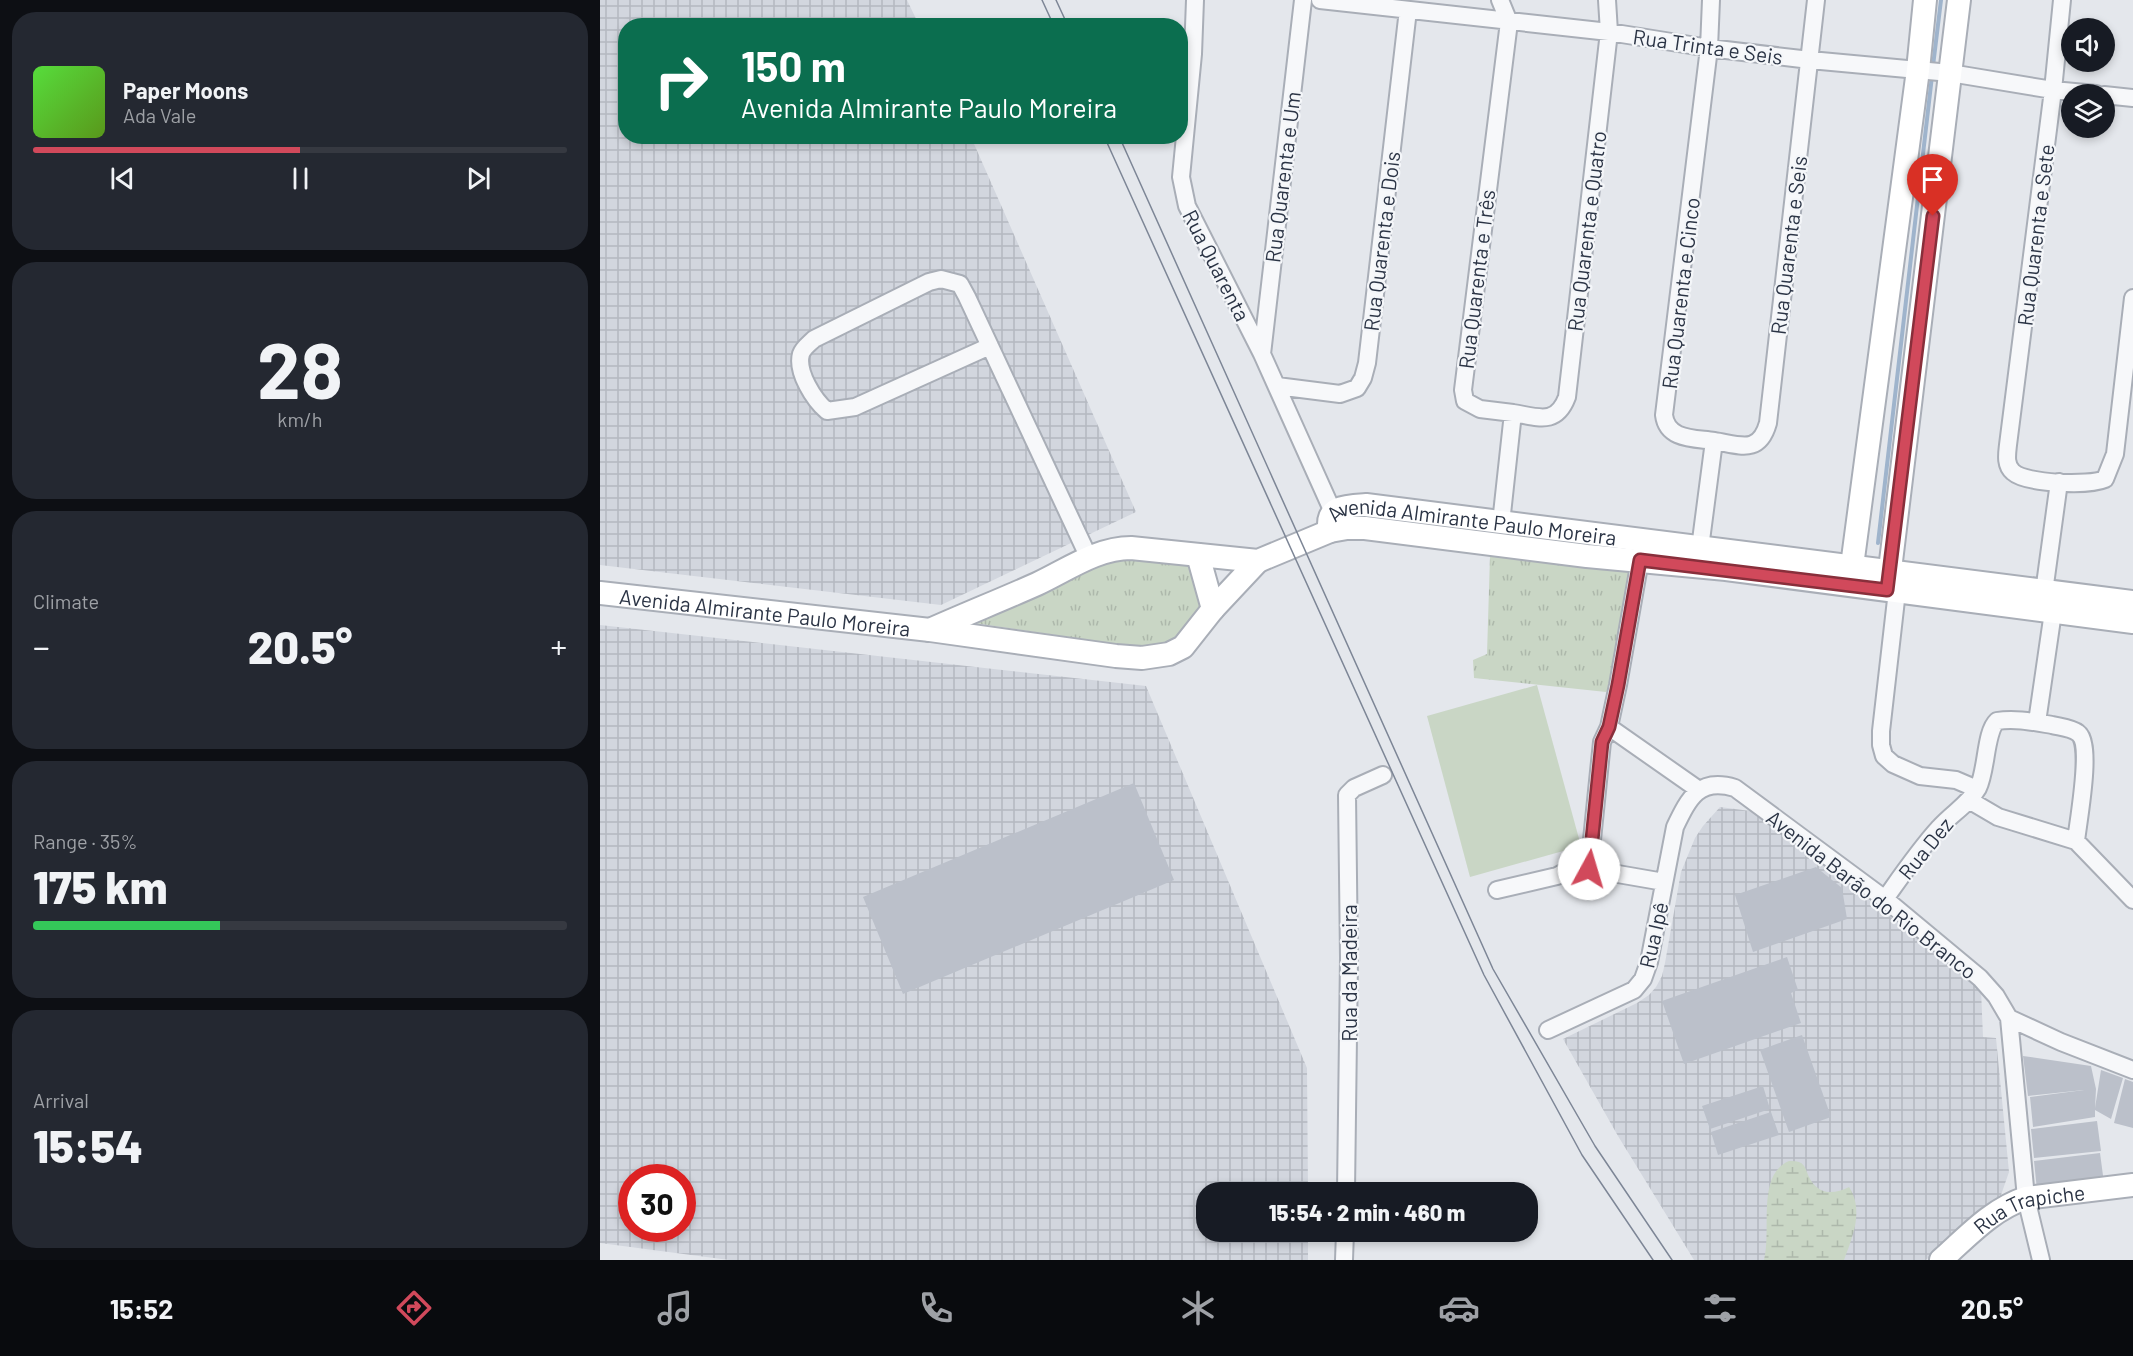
<!DOCTYPE html>
<meta charset="utf-8">
<style>
:root{--surface:#171b24;--page:#242831;--text:#f1f3f6;--muted:#9ea1a6;--line:#363941;--accent:#d1495b}
body{margin:0;font-family:Barlow,sans-serif;background:var(--page);color:var(--text);height:100vh;display:flex;flex-direction:column;font-size:22px;white-space:nowrap}
*{box-sizing:border-box;margin:0}
p{font-size:20px;color:var(--muted)}
.icon{flex:none;width:33px;height:33px;fill:none;stroke:currentColor;stroke-width:2;stroke-linecap:round;stroke-linejoin:round}
.map{position:relative;flex:1;overflow:hidden}
.details{display:flex;flex-direction:column;gap:12px;padding:12px;background:#0d0f14;width:600px}
.details>*{flex:none}
.hud{position:absolute;left:18px;top:18px;width:570px;height:126px;border-radius:24px;box-shadow:0 3px 9px #0003;background:#0b6e4f;color:#fff;overflow:hidden}
.buttons{position:absolute;left:1461px;top:18px;display:grid;gap:12px}
.buttons a{display:grid;place-items:center;width:54px;height:54px;border-radius:50%;background:var(--surface);box-shadow:0 3px 9px #0003;font-size:30px}
.speed{position:absolute;left:18px;top:1164px;display:flex;gap:12px;font-size:30px;font-weight:700;text-align:center}
.speed>*{display:grid;place-content:center;width:78px;height:78px;border-radius:50%;background:var(--surface);box-shadow:0 3px 9px #0003;line-height:1}
.speed .limit{border:9px solid #d22;background:#fff;color:#111}
.pin{position:absolute;display:grid;place-items:center;width:51px;height:51px;color:#fff;margin:-62px -26px;border-radius:50% 50% 50% 0;rotate:-45deg;box-shadow:0 0 6px #0007}
.pin .icon{rotate:45deg}
.me{position:absolute;width:66px;margin:-33px;rotate:6deg;stroke-linejoin:round;filter:drop-shadow(0 0 4px #0008)}
.turn{display:flex;align-items:center;gap:21px;height:126px;padding:0 24px;font-size:27px}
.turn .icon{width:78px;height:78px;stroke-width:2.5}
.turn b{display:block;font-size:42px;line-height:51px}
.big{font-size:45px;font-weight:800;line-height:1.1}
.details .widget{flex:1;display:flex;flex-direction:column;justify-content:center;gap:9px;min-width:0;padding:0 21px;border-radius:24px;background:var(--page)}
.details .dial{align-items:center;gap:0}
.dial b{font-size:78px;line-height:1}
.song{display:flex;align-items:center;gap:18px}
.cover{width:72px;height:72px;border-radius:9px;background:linear-gradient(135deg,hsl(110 70% 55%),hsl(90 70% 35%))}
.played{height:6px;border-radius:3px;background:linear-gradient(90deg,var(--accent) 50%,var(--line) 50%)}
.keys{display:flex;justify-content:space-around;direction:ltr}
.heat{display:flex;justify-content:space-between;align-items:center;font-size:33px;direction:ltr}
.charge{height:9px;border-radius:4px;background:linear-gradient(90deg,#34c759 35%,var(--line) 0)}
.trip{position:absolute;left:596px;top:1182px;width:342px;height:60px;border-radius:24px;background:var(--surface);box-shadow:0 3px 9px #0003;font-weight:800;line-height:60px;text-align:center}
.tabs{display:flex;height:96px;justify-content:space-around;align-items:center;background:#090b0e;color:var(--muted)}
.tabs .icon{width:42px;height:42px}
.tabs .on{color:var(--accent)}
.tabs b{font-size:27px;color:var(--text)}
main{display:flex;flex:1;min-height:0}
.map>svg:first-child{display:block}
.industrial{fill:url(#industrial-grid);fill-rule:evenodd}
.green{fill:#c9d6c5}
.wetland{fill:url(#wetland-marsh)}
.park{fill:url(#park-tufts)}
.lines{fill:none;stroke-linecap:round;stroke-linejoin:round}
.stream{stroke:#9fb4cc;stroke-width:4}
.building{fill:#bbc0ca}
.street-casing{stroke:#a9aeb7;stroke-width:20}
.secondary-casing{stroke:#a9aeb7;stroke-width:26}
.street{stroke:#f7f8fa;stroke-width:16}
.secondary{stroke:#fff;stroke-width:22}
.tram{stroke:#7d8696;stroke-width:1.5}
.route-casing{stroke:#882f3b;stroke-width:15}
.route{stroke:#d1495b;stroke-width:10}
.labels{text-anchor:middle;dominant-baseline:central;stroke-width:4.5;stroke-linejoin:round;paint-order:stroke}
.street-label{font-size:21px;fill:#2b3445;stroke:#f4f6f9}
</style>
<main>
<section class="details">
<div class="widget">
<div class="song"><i class="cover"></i><div><b>Paper Moons</b><p>Ada Vale</p></div></div>
<div class="played"></div>
<div class="keys"><svg class="icon" aria-label="previous" viewBox="0 0 24 24"><path d="M18 5L8 12l10 7zM5 5v14"/></svg><svg class="icon" aria-label="pause" viewBox="0 0 24 24"><path d="M8 5v14M16 5v14"/></svg><svg class="icon" aria-label="next" viewBox="0 0 24 24"><path d="M6 5l10 7-10 7zM19 5v14"/></svg></div>
</div>
<div class="widget dial"><b>28</b><p>km/h</p></div>
<div class="widget"><p>Climate</p>
<div class="heat"><a>−</a><b class="big">20.5°</b><a>+</a></div>
</div>
<div class="widget"><p>Range · 35%</p><b class="big">175 km</b><div class="charge"></div></div>
<div class="widget"><p>Arrival</p><b class="big">15:54</b></div>
</section>
<div class="map">
<svg width="1533" height="1260" viewBox="0 0 1533 1260">
<defs>
<pattern id="industrial-grid" width="8" height="8" patternUnits="userSpaceOnUse" patternTransform="scale(1.5)"><rect width="8" height="8" fill="#d2d6de"/><path d="M0 4h8M4 0v8" fill="none" stroke="#b4b8c0"/></pattern>
<pattern id="wetland-marsh" width="20" height="14" patternUnits="userSpaceOnUse" patternTransform="scale(1.5)"><rect width="20" height="14" fill="#c9d6c5"/><path d="M1 5h8M5 5V1M11 12h8M15 12V8" fill="none" stroke="#adb8ab"/></pattern>
<pattern id="park-tufts" width="24" height="20" patternUnits="userSpaceOnUse" patternTransform="scale(1.5)"><rect width="24" height="20" fill="#c9d6c5"/><path d="M3 7l-1-3M5 7V3M7 7l1-3M15 17l-1-3M17 17v-4M19 17l1-3" fill="none" stroke="#adb8ab"/></pattern>
</defs>
<rect width="100%" height="100%" fill="#e4e7ec"/>
<path class="industrial" d="M0 0H307L319 25 26 26V136L371 137 536 512 341 605 0 565Z
M0 625 546 686 707 1068 708 1192H606V1232H708V1260H129L0 1243ZM32 1178H82V1228H32Z
M1120 807 1158 812 1381 989 1383 1037 1396 1038 1409 1172 1401 1195 1367 1222 1326 1260H1094L1018 1136 963 1039 1037 1003 1049 995 1056 987 1062 976 1065 963 1081 872 1095 838 1103 826Z"/>
<path class="green" d="M937 685 981 846 870 877 827 716Z"/>
<path class="wetland" d="M1189 1161C1191 1161 1197 1161 1199 1162 1206 1165 1206 1171 1209 1177 1218 1195 1233 1195 1249 1187 1264 1210 1253 1236 1244 1260H1164C1172 1230 1156 1175 1189 1161Z"/>
<path class="park" d="M890 556 1031 568 1013 680 1006 692 874 678 873 660 887 654Z
M490 559H587L604 595 599 615 576 639 565 644 538 647 367 622Z"/>
<g class="lines">
<path class="stream" d="M1333 66 1341 0
M1278 543 1332 76"/>
</g>
<path class="building" d="M534 783 574 880 303 994 263 897Z
M1216 867 1242 888 1247 919 1153 952 1135 895Z
M1187 957 1198 990 1191 993 1201 1023 1084 1064 1062 1001Z
M1202 1035 1231 1117 1189 1132 1160 1050Z
M1423 1056 1491 1066 1496 1089 1495 1108 1501 1070 1523 1078 1511 1119 1495 1110V1117L1433 1127 1430 1097 1484 1090 1428 1096Z
M1525 1079 1533 1082V1128L1514 1123Z
M1163 1086 1170 1109 1110 1129 1102 1106Z
M1171 1112 1179 1135 1118 1155 1111 1132Z
M1497 1121 1501 1151 1434 1158 1431 1129Z
M1500 1153 1504 1183 1437 1190 1434 1161Z"/>
<g class="lines">
<g class="street-casing">
<path id="street" d="M595 0 593 54 581 177 587 206 662 354 733 512
M720 0 1009 32 1109 48 1210 60 1350 73 1453 90 1496 94
M900 0 909 22 863 390 865 401 880 409 913 413 901 523
M1462 0 1453 90 1408 445C1407 454 1405 465 1413 472 1426 484 1489 486 1505 479L1515 454 1533 298
M1504 95 1533 98
M390 346 255 407 227 411C214 400 196 372 201 354 203 348 209 344 214 339L329 282 341 279 360 284 367 297 489 558
M662 354 703 0
M677 386 740 394 757 388 763 378 767 363 808 10
M913 413C938 417 956 426 967 397L1009 32 1007 0
M1114 441C1140 445 1159 455 1168 423L1216 0
M1100 548 1114 441C1094 438 1067 440 1064 415L1109 48 1111 0
M1297 591 1281 731V745L1284 756 1293 764 1320 776 1356 780 1377 789
M1444 592 1459 482
M1437 722 1453 612
M1009 727 1099 790
M1369 800 1398 817 1476 841 1533 900
M989 869 1002 742 1009 727 1018 685 1040 560
M897 890 957 876 968 870 989 869 1064 882
M1285 899C1302 875 1319 850 1339 828 1351 814 1369 804 1378 788 1387 770 1385 732 1397 721 1415 718 1434 722 1452 725 1460 727 1472 728 1478 733 1493 743 1478 822 1476 841
M1409 1018 1426 1198 1441 1260
M948 1030 1034 990 1043 979 1049 962 1075 827C1089 798 1099 777 1135 788L1285 899 1380 978 1396 996 1409 1018 1461 1042 1533 1070
M746 1192 749 958 747 795 754 788 783 775
M744 1260 745 1232"/>
</g>
<g class="secondary-casing">
<g id="secondary">
<path id="s1" d="M730 531C724 506 747 506 766 505L1533 602"/>
<path d="M598 555 613 609"/>
<path d="M1250 581 1318 70 1325 0"/>
<path d="M1288 586 1359 0"/>
<path id="s2" d="M0 593 330 630 516 656 542 658 569 654 583 647 613 609 658 561"/>
<path d="M330 630C366 614 401 600 437 584 467 570 497 548 531 548L658 561 730 531 747 528H765L987 556 1126 569 1533 622"/>
<path id="s3" d="M1341 1260C1367 1237 1392 1209 1426 1198L1533 1185"/>
</g>
</g>
<use href="#street" class="street"/>
<use href="#secondary" class="secondary"/>
<path class="tram" d="M442 0 454 26
M456 0 468 26
M504 136 884 975 982 1155 1053 1260
M519 136 893 969 995 1146 1072 1260"/>
</g>
<g class="lines">
<g class="route-casing">
<path id="route" d="M989 869 1002 742 1009 727 1018 685 1040 560 1287 590 1333 216"/>
</g>
<use href="#route" class="route"/>
</g>
<g class="labels">
<g class="street-label">
<text transform="translate(1108 46) rotate(8)">Rua Trinta e Seis</text>
<text transform="translate(682 177) rotate(-83)">Rua Quarenta e Um</text>
<text transform="translate(986 231) rotate(-83)">Rua Quarenta e Quatro</text>
<text transform="translate(1435 235) rotate(-83)">Rua Quarenta e Sete</text>
<text transform="translate(781 241) rotate(-83)">Rua Quarenta e Dois</text>
<text transform="translate(1188 245) rotate(-83)">Rua Quarenta e Seis</text>
<text transform="translate(617 265) rotate(63)">Rua Quarenta</text>
<text transform="translate(876 279) rotate(-83)">Rua Quarenta e Três</text>
<text transform="translate(1080 293) rotate(-83)">Rua Quarenta e Cinco</text>
<text stroke="none"><textPath href="#s1" startOffset="160">Avenida Almirante Paulo Moreira</textPath></text>
<text stroke="none"><textPath href="#s2" startOffset="166">Avenida Almirante Paulo Moreira</textPath></text>
<text transform="translate(1325 848) rotate(-51)">Rua Dez</text>
<text transform="translate(1272 894) rotate(38)">Avenida Barão do Rio Branco</text>
<text transform="translate(1053 935) rotate(-77)">Rua Ipê</text>
<text transform="translate(748 973) rotate(-90)">Rua da Madeira</text>
<text stroke="none"><textPath href="#s3" startOffset="106">Rua Trapiche</textPath></text>
</g>
</g>
</svg>
<div class="buttons">
<a><svg class="icon" aria-label="sound" viewBox="0 0 24 24"><path d="M4 9h4l5-4v14l-5-4H4zM17 9q2 3 0 6"/></svg></a>
<a><svg class="icon" aria-label="layers" viewBox="0 0 24 24"><path d="M12 4l9 5-9 5-9-5zM3 14l9 5 9-5"/></svg></a>
</div>
<div class="speed"><div class="limit">30</div></div>
<div class="pin" style="left:1333px;top:216px;background:#d93025"><svg class="icon" aria-label="arrive" viewBox="0 0 24 24"><path d="M6 21V4h12l-3 4 3 4H6"/></svg></div>
<svg class="me" style="left:989px;top:869px" viewBox="-20 -20 40 40"><circle r="19" fill="#fff"/><path d="M0-13L10 11 0 6-10 11z" fill="#d1495b"/></svg>
<div class="trip">15:54 · 2 min · 460 m</div>
<div class="hud">
<div class="turn"><svg class="icon" aria-label="right" viewBox="0 0 24 24"><path d="M7 20v-9h11M14 6l5 5-5 5"/></svg><div><b>150 m</b>Avenida Almirante Paulo Moreira</div></div>
</div>
</div>
</main>
<nav class="tabs">
<b>15:52</b>
<svg class="icon on" aria-label="directions" viewBox="0 0 24 24"><path d="M12 3l9 9-9 9-9-9zM9 14v-3h6M13 9l2 2-2 2"/></svg>
<svg class="icon" aria-label="music" viewBox="0 0 24 24"><path d="M9 18V5l10-2v13"/><circle cx="6" cy="18" r="3"/><circle cx="16" cy="16" r="3"/></svg>
<svg class="icon" aria-label="phone" viewBox="0 0 24 24"><path d="M5 4h4l2 5-3 2q2 4 5 5l2-3 5 2v4C11 20 4 13 5 4z"/></svg>
<svg class="icon" aria-label="climate" viewBox="0 0 24 24"><path d="M12 3v18M4 7l16 10M4 17L20 7"/></svg>
<svg class="icon" aria-label="car" viewBox="0 0 24 24"><path d="M5 17H2v-5l4-1 3-4h7l3 4 3 1v5h-3M9 17h6M6 11h13"/><circle cx="7" cy="17" r="2"/><circle cx="17" cy="17" r="2"/></svg>
<svg class="icon" aria-label="filters" viewBox="0 0 24 24"><path d="M4 7h16M4 17h16"/><circle cx="9" cy="7" r="2"/><circle cx="15" cy="17" r="2"/></svg>
<b>20.5°</b>
</nav>
